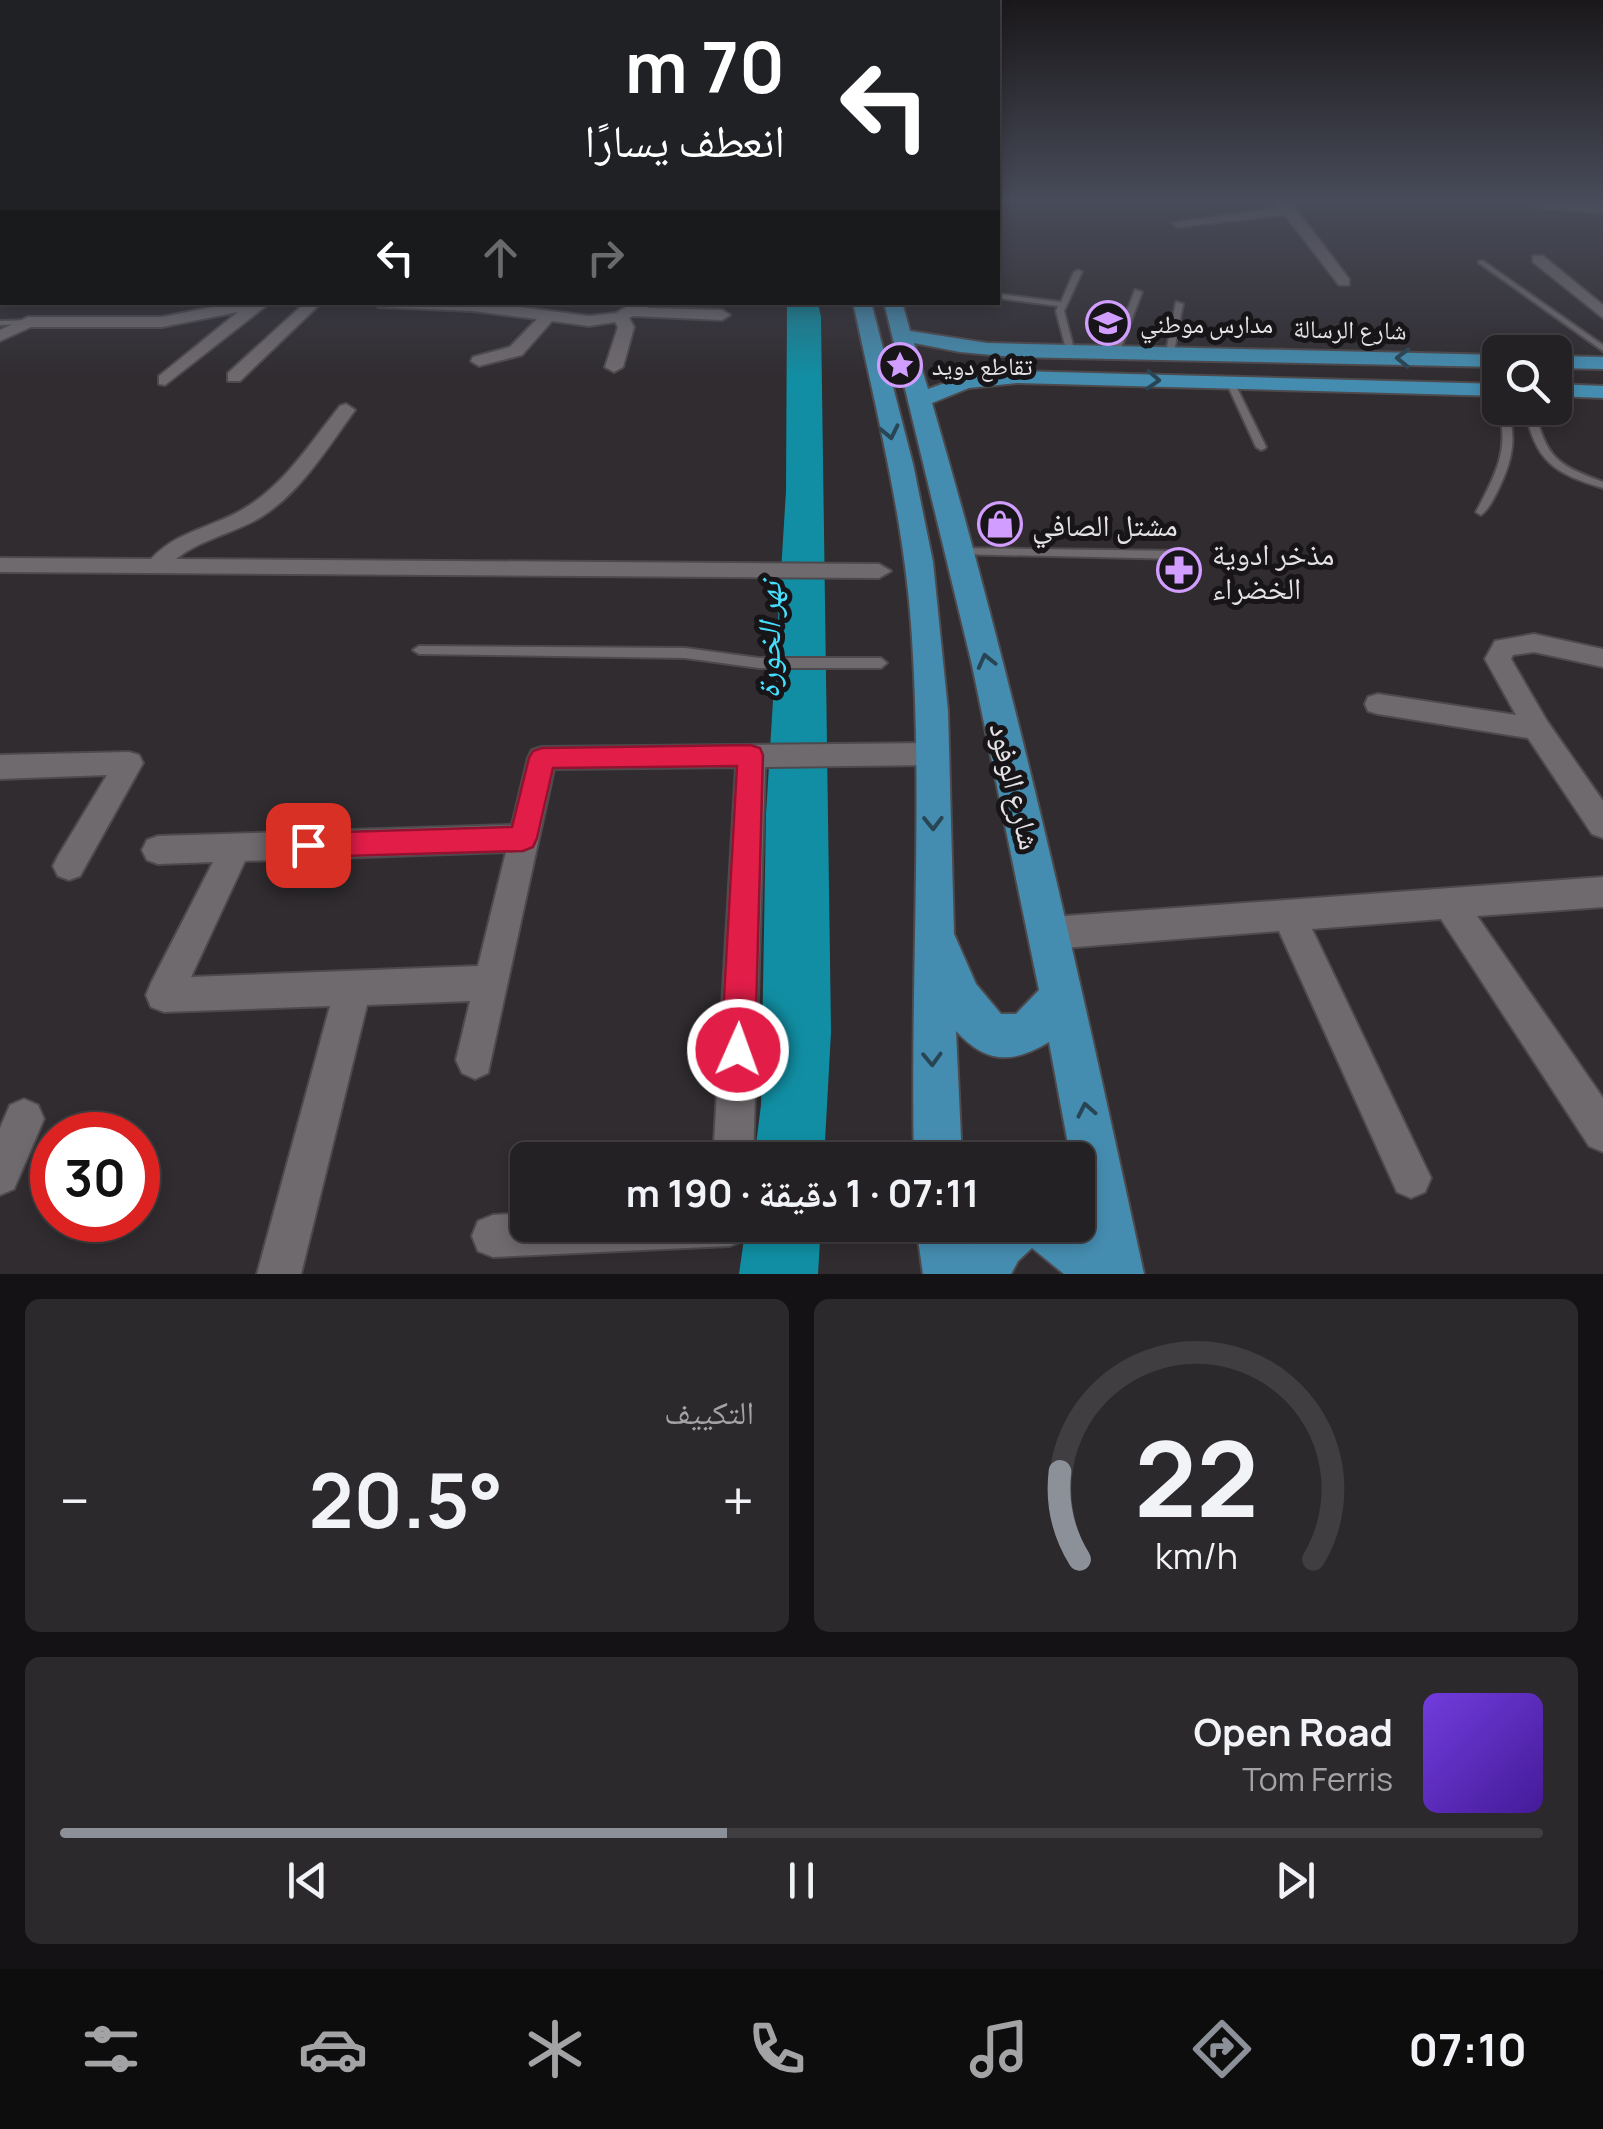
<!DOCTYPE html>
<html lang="ar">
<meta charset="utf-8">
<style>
:root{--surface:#242124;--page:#2c292c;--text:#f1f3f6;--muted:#a3a3a6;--line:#413e41;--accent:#8c9099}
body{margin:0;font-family:Manrope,"Noto Naskh Arabic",sans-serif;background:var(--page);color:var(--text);direction:rtl;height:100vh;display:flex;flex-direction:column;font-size:38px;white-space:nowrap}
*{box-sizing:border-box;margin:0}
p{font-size:32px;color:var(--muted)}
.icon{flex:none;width:55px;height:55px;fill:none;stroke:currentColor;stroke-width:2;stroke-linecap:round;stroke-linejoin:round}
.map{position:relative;height:1274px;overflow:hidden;direction:ltr}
.panel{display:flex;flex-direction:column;gap:25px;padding:25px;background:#141214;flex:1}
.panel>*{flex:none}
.hud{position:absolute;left:0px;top:0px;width:1000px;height:305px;box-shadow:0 5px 15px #0003,0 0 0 2px var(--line);direction:rtl;background:#202124;color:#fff;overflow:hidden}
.buttons{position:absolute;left:1482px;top:335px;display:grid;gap:20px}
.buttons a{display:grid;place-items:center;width:90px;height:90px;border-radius:15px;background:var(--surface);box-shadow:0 5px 15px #0003,0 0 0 2px var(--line);font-size:50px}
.speed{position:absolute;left:30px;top:1112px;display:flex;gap:20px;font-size:50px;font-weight:700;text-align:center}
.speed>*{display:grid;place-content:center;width:130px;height:130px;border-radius:50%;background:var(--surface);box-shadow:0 5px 15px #0003,0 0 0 2px var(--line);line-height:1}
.speed .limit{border:15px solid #d22;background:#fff;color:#111}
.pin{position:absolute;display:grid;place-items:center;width:85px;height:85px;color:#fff;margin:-42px;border-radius:20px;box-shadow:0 5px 15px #0006}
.me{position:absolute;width:110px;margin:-55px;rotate:2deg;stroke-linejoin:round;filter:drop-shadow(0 0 8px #0008)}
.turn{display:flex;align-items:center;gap:35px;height:210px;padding:0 50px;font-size:45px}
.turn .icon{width:130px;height:130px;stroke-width:2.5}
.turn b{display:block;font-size:70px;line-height:85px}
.lanes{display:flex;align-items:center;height:95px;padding:0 50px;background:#0003;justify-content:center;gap:50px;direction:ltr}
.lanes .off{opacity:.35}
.big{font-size:75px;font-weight:700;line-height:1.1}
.panel .card{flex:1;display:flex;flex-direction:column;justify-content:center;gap:15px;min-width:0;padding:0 35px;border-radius:15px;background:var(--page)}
.panel .dial{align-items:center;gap:0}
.dial svg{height:260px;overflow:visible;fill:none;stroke:var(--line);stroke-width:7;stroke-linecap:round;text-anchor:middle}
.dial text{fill:var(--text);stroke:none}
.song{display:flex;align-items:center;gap:30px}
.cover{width:120px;height:120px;border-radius:15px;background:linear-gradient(135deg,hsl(260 70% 55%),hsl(260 70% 35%))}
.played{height:10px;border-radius:5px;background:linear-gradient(90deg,var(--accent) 45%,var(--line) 45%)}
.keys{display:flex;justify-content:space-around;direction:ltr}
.heat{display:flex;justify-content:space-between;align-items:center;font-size:55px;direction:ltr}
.panel .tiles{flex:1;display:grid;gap:25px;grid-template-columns:1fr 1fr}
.card:last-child{grid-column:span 2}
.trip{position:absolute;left:510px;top:1142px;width:585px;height:100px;border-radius:15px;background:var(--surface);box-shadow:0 5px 15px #0003,0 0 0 2px var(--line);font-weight:700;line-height:100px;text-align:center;direction:rtl}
.tab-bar{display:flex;height:160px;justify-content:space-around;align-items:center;background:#0e0d0e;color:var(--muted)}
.tab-bar .icon{width:70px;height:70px}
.tab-bar .active{color:var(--accent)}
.tab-bar b{font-size:45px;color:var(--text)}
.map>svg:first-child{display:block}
.water{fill:#118ea3}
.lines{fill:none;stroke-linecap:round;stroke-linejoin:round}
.lane-casing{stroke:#4d4a4d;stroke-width:4}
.street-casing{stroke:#4d4a4d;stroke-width:4}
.primary-casing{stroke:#4d4a4d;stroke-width:4}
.lane{fill:#6f6a6e;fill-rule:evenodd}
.street{fill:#6f6a6e;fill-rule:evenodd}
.primary{fill:#458db0;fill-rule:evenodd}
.oneway{stroke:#294554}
.route{fill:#e11d48;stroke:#92132f;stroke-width:2.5}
.labels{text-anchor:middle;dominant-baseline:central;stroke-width:10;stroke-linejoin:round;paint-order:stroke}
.far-poi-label{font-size:25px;fill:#e5e2e5;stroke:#171517;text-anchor:start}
.far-street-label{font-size:25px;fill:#e5e2e5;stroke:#171517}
.poi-label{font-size:30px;fill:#e5e2e5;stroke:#171517;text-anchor:start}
.street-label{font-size:30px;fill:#e5e2e5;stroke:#171517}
.water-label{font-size:32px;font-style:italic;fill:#46e0fe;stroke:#171517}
</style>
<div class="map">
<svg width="1603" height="1274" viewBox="0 0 1603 1274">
<rect width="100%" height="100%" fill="#302c30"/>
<path class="water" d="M787 303H818L821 317 831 1032 824 1160H754L761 1105 766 814 786 491Z
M746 1225H821L818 1274H739Z"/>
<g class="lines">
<g class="lane-casing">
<path id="lane" d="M1479 261H1483L1603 345V351L1479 263Z
M1078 270 1082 272 1064 311 1075 353 1071 356 1067 353 1056 311 1058 306 998 298V294L1061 302 1074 272Z
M0 279H2V283H0Z
M1135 290 1142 292 1120 351 1113 353 1112 351Z
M1176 302 1183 304 1174 352 1170 355 1166 352Z
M31 320 32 322 28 324 0 325V321Z
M1228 382 1235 384 1266 447 1264 449 1261 450 1256 447 1227 384Z
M1500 406V408H1506C1518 436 1512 461 1499 488 1494 498 1489 509 1481 515L1476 512C1494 478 1512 446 1497 408Z
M1525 408H1534C1547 458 1555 464 1603 482V488C1553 473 1535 461 1525 408Z
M959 548 1181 551 1187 555 1181 559 955 554 953 552 955 550Z
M419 646 685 648 759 658H881L887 663 881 668H759L685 658 419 654 413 650Z"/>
</g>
<g class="street-casing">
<path id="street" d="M1273 200H1285L1295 208 1349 279V285H1339L1285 215 1178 227 1172 223 1279 208Z
M1539 200 1603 205V213L1535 207Z
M1533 256H1543L1603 305V318L1533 262Z
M238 302H271L165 385 159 384V376L238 312 162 327H31L0 341V330L28 317H162Z
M306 302H322L240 381H228V373Z
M372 302H482L589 316 616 313 634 302H653L647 308 722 310 730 315 722 320 633 316 629 318 634 327 623 367 614 372 605 367 618 327 615 322 589 326 552 321 522 355 479 366 471 361 473 357 510 347 537 319 473 311 379 307Z
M346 404 355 410C328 447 301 492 261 517 233 534 202 538 176 559L879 564 891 571 879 578 0 572V558L151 559C178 530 213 528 245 508 285 484 311 442 340 406Z
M1534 634 1603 649V667L1534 652 1513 655 1511 659 1547 721 1603 801V838L1592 834 1528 738 1378 714 1368 711 1365 704 1368 697 1378 694 1516 715 1485 659 1495 641Z
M932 743 942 746 946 754 942 762 932 765 765 767 753 1160H713L736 767 554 769 488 1073 475 1079 462 1073 456 1060 470 1001 367 1005 301 1274H257L330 1006 164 1012 151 1007 146 995 151 983 213 862 158 864 147 860 142 850 147 840 158 836 512 825 528 758 532 750 542 747ZM506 852 478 966 191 977 245 861Z
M129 752 139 755 143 763 80 876 69 880 58 876 53 866 58 856 107 775 0 779V755Z
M1603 877V907L1477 916 1603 1098V1152L1589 1146 1441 919 1312 929 1431 1178 1425 1192 1411 1198 1397 1192 1279 931 1051 949 1039 944 1034 933 1039 922 1051 917Z
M24 1099 38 1105 44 1119 14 1189 0 1195V1128L10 1105Z
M528 1213V1225H751L745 1240 730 1246 493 1257 478 1251 472 1236 478 1221 493 1215Z"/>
</g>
<g class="primary-casing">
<path id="primary" d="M853 302H871L913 464 933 562 948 711 954 934 976 984 1001 1014H1016L1039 990 972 665 884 302H902L910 331 987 343 1500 355V367L1014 357 960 352 914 343 928 389 965 376 1017 371 1500 384V396L1017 383 969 388 932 403C1016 690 1081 982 1144 1274H1064L1032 1248 1018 1261 1011 1274H923L916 1225H966L970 1245 981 1225H1078V1218L1082 1221 1078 1160H1071L1049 1042C1012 1064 986 1064 956 1031L962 1160H914C910 986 923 811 912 638 905 523 877 414 853 302Z
M1555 356 1603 357V369L1555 368Z
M1555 384 1603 386V398L1555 396Z"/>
</g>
<use href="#lane" class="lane"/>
<use href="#street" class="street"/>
<use href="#primary" class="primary"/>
</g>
<defs><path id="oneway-chevron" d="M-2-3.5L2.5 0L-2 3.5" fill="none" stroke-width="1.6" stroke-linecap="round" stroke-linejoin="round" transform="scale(2.5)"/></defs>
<g class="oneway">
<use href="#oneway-chevron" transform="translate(1403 358) rotate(-179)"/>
<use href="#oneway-chevron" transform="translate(1153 380) rotate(3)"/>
<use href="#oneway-chevron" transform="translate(890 432) rotate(78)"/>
<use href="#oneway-chevron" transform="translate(986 661) rotate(-104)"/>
<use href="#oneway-chevron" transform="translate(933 823) rotate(89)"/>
<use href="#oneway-chevron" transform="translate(932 1059) rotate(88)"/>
<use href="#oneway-chevron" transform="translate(1086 1110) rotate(-101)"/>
</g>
<linearGradient id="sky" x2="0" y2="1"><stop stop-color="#1a181a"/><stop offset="0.53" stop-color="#484b59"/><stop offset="1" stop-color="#484b59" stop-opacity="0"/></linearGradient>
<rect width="1603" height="378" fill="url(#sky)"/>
<path class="route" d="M750 745 760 748 763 755 755 1050 750 1062 738 1067 726 1062 721 1050 737 766 553 768 537 838 533 847 523 851 308 857 298 853 294 845 298 836 308 833 512 827 529 758 533 751 542 748Z"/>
<defs>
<g id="school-ring" transform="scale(2.25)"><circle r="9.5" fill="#171517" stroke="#d19dfe" stroke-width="1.5"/><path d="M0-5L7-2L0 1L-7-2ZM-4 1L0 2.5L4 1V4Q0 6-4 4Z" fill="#d19dfe"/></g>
<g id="sight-ring" transform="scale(2.25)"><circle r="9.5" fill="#171517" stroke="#d19dfe" stroke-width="1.5"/><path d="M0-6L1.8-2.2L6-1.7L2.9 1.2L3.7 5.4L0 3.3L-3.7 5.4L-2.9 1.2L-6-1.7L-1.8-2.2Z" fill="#d19dfe"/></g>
<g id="shop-ring" transform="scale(2.25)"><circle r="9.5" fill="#171517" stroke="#d19dfe" stroke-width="1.5"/><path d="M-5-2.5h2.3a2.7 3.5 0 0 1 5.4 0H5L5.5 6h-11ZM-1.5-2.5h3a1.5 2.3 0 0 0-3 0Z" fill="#d19dfe"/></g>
<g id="pharmacy-ring" transform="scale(2.25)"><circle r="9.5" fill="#171517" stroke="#d19dfe" stroke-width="1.5"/><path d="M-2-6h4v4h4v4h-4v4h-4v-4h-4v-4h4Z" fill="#d19dfe"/></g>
</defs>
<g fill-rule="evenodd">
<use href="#school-ring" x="1108" y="323"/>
<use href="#sight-ring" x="900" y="365"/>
<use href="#shop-ring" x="1000" y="524"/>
<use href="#pharmacy-ring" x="1179" y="570"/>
</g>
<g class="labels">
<g class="far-poi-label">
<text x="1140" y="323">مدارس موطني</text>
<text x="932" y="365">تقاطع دويد</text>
</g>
<g class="far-street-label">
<text transform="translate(1350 329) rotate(1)">شارع الرسالة</text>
</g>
<g class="poi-label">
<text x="1032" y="524">مشتل الصافي</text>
<text x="1212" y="553">مذخر ادوية<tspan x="1212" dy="34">الخضراء</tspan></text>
</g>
<g class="street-label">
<text transform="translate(1016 786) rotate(76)">شارع الوفود</text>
</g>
<g class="water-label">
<text transform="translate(768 640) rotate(-89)">نهر الخورة</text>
</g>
</g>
</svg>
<div class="buttons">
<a><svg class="icon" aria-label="search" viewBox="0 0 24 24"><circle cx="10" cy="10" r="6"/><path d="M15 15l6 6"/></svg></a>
</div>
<div class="speed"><div class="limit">30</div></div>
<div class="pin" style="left:308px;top:845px;background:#d93025"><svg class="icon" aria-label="arrive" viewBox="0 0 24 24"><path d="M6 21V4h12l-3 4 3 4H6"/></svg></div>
<svg class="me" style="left:738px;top:1050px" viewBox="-20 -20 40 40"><circle r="17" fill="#e11d48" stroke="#fff" stroke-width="3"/><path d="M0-11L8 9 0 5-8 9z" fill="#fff"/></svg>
<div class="trip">07:11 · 1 دقيقة · 190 m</div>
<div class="hud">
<div class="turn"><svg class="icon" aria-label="left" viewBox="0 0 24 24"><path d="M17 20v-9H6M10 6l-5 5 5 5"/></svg><div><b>70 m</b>انعطف يسارًا</div></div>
<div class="lanes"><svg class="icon" aria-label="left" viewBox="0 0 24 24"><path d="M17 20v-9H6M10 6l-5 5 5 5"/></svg><svg class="icon off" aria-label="ahead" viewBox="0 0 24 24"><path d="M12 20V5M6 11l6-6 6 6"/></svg><svg class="icon off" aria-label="right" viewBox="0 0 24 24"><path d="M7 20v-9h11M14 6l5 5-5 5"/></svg></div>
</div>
</div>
<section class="panel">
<div class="tiles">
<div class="card dial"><svg viewBox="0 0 100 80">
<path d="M14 69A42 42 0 1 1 86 69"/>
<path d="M14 69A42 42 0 0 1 8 42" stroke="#8c9099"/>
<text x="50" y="56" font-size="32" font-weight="700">22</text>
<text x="50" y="72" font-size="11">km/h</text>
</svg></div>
<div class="card"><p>التكييف</p>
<div class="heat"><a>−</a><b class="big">20.5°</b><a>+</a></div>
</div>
<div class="card">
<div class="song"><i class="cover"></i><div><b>Open Road</b><p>Tom Ferris</p></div></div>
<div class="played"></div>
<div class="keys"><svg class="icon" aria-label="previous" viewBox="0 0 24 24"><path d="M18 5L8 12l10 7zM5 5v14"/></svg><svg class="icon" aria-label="pause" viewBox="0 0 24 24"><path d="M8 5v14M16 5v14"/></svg><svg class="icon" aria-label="next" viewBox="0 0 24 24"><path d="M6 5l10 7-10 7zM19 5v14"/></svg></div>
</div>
</div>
</section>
<nav class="tab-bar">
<b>07:10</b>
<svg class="icon active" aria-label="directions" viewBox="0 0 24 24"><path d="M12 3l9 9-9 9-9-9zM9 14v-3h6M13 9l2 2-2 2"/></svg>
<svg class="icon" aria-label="music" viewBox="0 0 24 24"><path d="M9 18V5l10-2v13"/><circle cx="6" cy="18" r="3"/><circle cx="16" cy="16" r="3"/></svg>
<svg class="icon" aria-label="phone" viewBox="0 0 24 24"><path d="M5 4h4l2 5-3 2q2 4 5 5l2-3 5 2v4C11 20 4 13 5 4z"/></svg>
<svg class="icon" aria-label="climate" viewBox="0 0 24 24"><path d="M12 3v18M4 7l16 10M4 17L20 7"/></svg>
<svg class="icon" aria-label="car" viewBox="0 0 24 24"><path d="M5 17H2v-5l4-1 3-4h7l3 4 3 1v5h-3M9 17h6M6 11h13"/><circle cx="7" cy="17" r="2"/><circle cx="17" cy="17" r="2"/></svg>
<svg class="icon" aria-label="filters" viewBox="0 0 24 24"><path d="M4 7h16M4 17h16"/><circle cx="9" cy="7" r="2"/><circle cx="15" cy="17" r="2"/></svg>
</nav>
